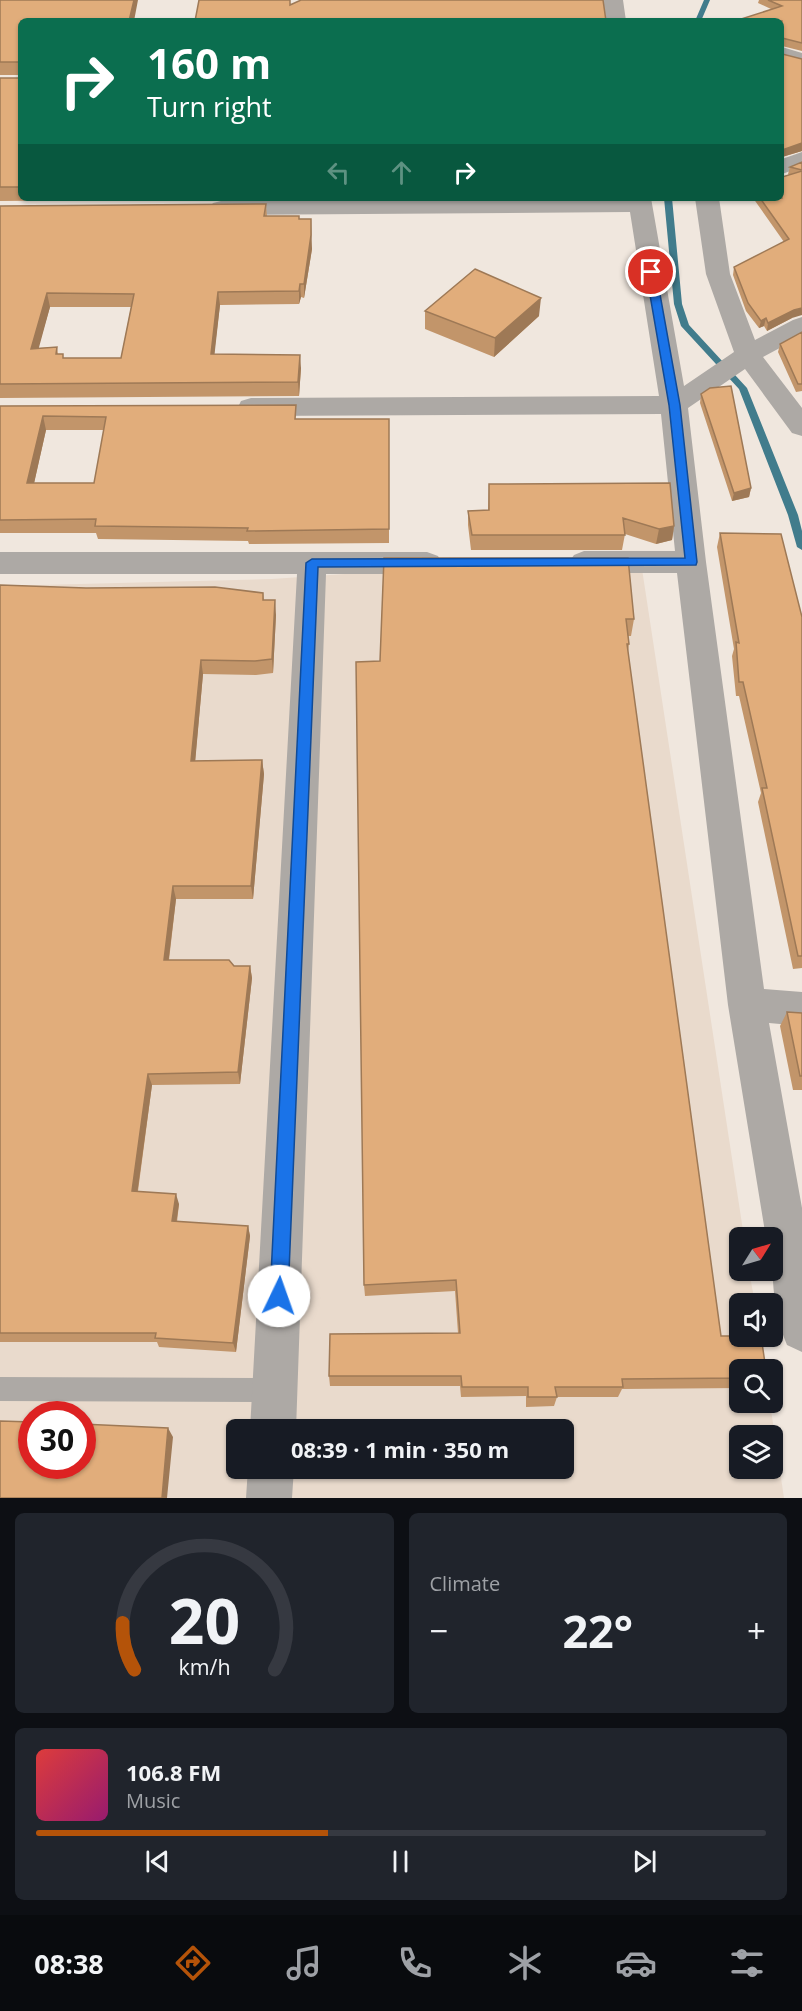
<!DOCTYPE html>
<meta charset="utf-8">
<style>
:root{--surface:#171b24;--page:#20242c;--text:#f1f3f6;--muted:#9ea1a6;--line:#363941;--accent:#b45309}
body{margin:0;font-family:"Open Sans",sans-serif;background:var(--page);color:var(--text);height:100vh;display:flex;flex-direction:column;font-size:22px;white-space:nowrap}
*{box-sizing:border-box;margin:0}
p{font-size:20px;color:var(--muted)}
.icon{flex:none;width:33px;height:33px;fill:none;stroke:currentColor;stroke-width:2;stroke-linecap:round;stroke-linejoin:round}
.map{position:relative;height:1498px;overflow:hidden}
.side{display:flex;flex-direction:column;gap:15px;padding:15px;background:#0d0f14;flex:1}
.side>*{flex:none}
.hud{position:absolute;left:18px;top:18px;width:766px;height:183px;border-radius:9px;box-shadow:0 2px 4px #0004;background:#0b6e4f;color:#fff;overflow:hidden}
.needle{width:39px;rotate:53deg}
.fabs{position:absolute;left:729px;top:1227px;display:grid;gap:12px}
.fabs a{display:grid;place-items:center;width:54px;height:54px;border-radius:9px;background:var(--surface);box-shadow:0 2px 4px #0004;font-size:30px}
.speed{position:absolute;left:18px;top:1401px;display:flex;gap:12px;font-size:30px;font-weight:700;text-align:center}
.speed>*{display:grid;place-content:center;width:78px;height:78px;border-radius:50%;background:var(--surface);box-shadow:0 2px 4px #0004;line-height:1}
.speed .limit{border:9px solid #d22;background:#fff;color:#111}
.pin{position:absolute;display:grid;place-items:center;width:51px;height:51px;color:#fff;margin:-26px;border:3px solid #fff;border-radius:50%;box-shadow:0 2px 6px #0007}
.me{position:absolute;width:66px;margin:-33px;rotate:3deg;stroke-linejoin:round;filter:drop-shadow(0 0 4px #0008)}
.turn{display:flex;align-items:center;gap:21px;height:126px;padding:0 30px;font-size:27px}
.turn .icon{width:78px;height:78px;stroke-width:2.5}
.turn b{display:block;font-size:42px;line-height:51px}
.lanes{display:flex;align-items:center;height:57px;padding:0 30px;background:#0003;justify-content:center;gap:30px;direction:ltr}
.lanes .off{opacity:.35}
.big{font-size:45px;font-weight:700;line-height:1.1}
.side .card{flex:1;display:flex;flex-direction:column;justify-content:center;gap:9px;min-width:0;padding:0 21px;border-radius:9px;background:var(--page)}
.side .dial{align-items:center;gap:0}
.dial svg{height:156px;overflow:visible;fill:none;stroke:var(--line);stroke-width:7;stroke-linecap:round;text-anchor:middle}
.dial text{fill:var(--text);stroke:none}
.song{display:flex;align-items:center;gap:18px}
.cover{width:72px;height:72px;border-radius:9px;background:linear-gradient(135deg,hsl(0 70% 55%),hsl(320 70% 35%))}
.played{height:6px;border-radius:3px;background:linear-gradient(90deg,var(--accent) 40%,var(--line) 40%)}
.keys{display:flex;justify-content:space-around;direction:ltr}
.heat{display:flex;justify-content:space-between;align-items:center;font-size:33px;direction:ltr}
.side .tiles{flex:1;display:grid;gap:15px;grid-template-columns:1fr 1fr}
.card:last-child{grid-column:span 2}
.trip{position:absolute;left:226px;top:1419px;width:348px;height:60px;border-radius:9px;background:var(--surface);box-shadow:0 2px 4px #0004;font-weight:700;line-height:60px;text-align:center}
.dock{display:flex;height:96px;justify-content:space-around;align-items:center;background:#090b0e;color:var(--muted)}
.dock .icon{width:42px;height:42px}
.dock .current{color:var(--accent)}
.dock b{font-size:27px;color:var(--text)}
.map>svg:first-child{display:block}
.built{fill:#e9dacc;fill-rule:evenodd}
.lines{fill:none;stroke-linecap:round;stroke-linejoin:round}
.stream{fill:#417c8c;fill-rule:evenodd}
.service{fill:#ada9a5;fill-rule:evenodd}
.minor{fill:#ada9a5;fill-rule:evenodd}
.wall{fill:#c2956a;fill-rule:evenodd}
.shaded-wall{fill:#9e7956}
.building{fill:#e1ad7b;stroke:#9e7956;stroke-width:1.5;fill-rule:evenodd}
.route{fill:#1a73e8;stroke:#114b97;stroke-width:1.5}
</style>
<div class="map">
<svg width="802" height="1498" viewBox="0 0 802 1498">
<rect width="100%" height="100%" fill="#f0e7de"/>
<path class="built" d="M460 566 642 569 744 1237 740 1238V1270L749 1271 755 1303 740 1304V1402L770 1403 784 1498H0V586L272 579ZM32 1414H82V1466H32ZM237 1430H564V1468H237ZM740 1436H772V1468H740Z"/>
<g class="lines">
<path class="stream" d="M704 0H710L701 21H695Z
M664 198H672L682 304 689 325 747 388 798 515 802 531V550L797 547 788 515 739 389 681 326 674 304Z"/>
<path class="service" d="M0 1377 274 1378 283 1381 286 1390 283 1399 274 1402 0 1401Z"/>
<path class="minor" d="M603 0H623L626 21H606Z
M782 47 802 53V66L782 60Z
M802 152V167L782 174V159Z
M651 198 684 386 734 352 706 274 695 198H719L730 274 755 340 793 320 802 317V336L763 357 802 408V436L792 433 745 369 688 408 706 562 764 989 802 992V1026L769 1023 802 1208V1352L787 1345C772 1310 772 1274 772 1238H766L728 1005 677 573H584L574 569 569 562 574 555 584 551H675L661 414 251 416 241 413 238 407 241 401 251 398 659 396 630 212 221 215 213 213 209 208 213 203 221 201Z
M0 552H427L438 556 442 563 438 570 427 574H326L296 1430H250L297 574H0Z
M248 1468H294L292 1498H246Z"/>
</g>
<path class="wall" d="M0 0 21 21V198L269 199 0 201V78H20V75H0Z
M759 0H802V51L782 46V54L802 59V151L782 157 771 9 758 3Z
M802 162 792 318 767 331 764 326 759 328 746 311 733 275 734 267 784 242 753 198H782L789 175 788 174 790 167Z
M266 204 267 216 299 219 312 249 304 298 301 297 299 304 220 305 214 354 301 368 299 396 0 398V206ZM50 307H131L121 358H63V354H58L57 347 38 348Z
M425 311 539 316 494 357 425 329Z
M802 332V391L796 392 778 352 780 344Z
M701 394 751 488 749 497 732 501 700 403Z
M0 406 297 419H389V543L249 544 248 541 98 539 96 533H0ZM46 430H104L94 483H34Z
M489 484 674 526 672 540 656 544 625 534 622 550H471L468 525V511L488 510Z
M720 533 802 617V968L793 969 758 802 761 793 739 696H736L732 656 734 649 717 547Z
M384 558 634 619 631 636H628L629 644 628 652 721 1336 740 1370V1388L622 1389 618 1397H557L554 1406 526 1407V1396L461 1397 460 1386H330L329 1376 458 1333 455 1291 365 1296 364 1285 380 661Z
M0 585 86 588 263 593 264 600 276 615 273 673 256 675 203 674 195 761 262 760 264 774 253 899H176L169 960 234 966H250L252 978 240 1084 152 1085 138 1191 179 1204 177 1222 248 1226 250 1236 236 1352 159 1347 157 1342H0Z
M787 1012 802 1013V1090H793L780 1026Z"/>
<path class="shaded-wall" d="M134 0H138L134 21H129Z
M802 143V151L782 157V150Z
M311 219 312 249 304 298V284Z
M300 284 301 297 299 304V291Z
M218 292 220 305 213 368 211 354Z
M47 293 50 307 35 362 31 349Z
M541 298 539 316 494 357 495 338Z
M802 308V315L792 318 767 331 768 323 794 310Z
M766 318 764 326 759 328 761 321Z
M300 355 301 368 299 396 298 382Z
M43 416 46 430 31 497 27 483Z
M751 488 749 497 732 501 734 493Z
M674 526 672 540 656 544 659 529Z
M275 600 276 615 273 673 272 659Z
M201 660 203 674 194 775 191 761Z
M262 760 264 774 253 899 251 886Z
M173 886 176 899 167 973 164 960Z
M250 966 252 978 240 1084 238 1072Z
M148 1074 152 1085 136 1202 132 1191Z
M176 1194 179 1204 175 1231 172 1221Z
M248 1226 250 1236 236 1352 233 1343Z
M168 1428 173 1437 167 1498H162Z"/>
<path class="building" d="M0 0H134L129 21H21V187H0V78H20V62H0Z
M199 0H290V5L301 0H603L606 21H195Z
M768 0H802V43L782 38V54L802 59V143L782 150V163V21H735L782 6Z
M802 162V170L790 167Z
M802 171V308L794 310 768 323 766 318 761 321 748 303 734 267 789 239 760 198H782V177Z
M266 204 264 216H299V219H311V235L304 284H300L299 291 218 292 211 354 300 355 298 382 0 384V206ZM47 293 134 294 121 358H63V354H56L57 347 31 349Z
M475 269 541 298 495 338 425 311Z
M802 332V384H798L780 344Z
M731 386 751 488 734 493 701 394 710 388Z
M296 405 295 419H389V529L247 531 248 528 95 526 96 519 0 520V406ZM43 416 106 417 94 483H27Z
M670 483 674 526 659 529 623 518 625 535H472L468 511 489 510V484Z
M720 533 781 534 802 617V956H798L762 788H767L743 682H739L736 642 739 643Z
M384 558H628L634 619H626L629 644H627L721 1336H761L766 1370H740V1378L622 1379 623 1387H555L557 1397H528V1387H462L461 1376H329L330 1334 460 1333 456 1280 364 1285 356 662 380 661Z
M0 585 86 588 215 587 263 593V600H275L272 659 255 661 201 660 191 761 262 760 251 886H173L164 960H229L234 966H250L238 1072 148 1074 132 1191 176 1194 172 1221 248 1226 233 1343 155 1338 156 1333H0Z
M787 1012 802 1013V1076H800Z
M0 1421 32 1422V1466H82V1424L168 1428 162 1498H0Z"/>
<path class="route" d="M651 269 656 272 680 405 697 562 696 565 318 567 288 1296 285 1302 279 1305 272 1302 270 1296 306 563 312 559 685 558 669 405 646 272Z"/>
</svg>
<div class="fabs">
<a><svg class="needle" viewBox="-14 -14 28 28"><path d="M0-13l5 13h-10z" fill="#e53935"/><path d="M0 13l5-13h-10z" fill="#9ea1a6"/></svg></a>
<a><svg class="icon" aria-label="sound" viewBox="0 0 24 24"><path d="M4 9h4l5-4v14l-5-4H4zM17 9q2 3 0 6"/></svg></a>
<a><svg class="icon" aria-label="search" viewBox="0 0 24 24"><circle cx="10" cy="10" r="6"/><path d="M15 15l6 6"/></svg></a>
<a><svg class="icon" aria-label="layers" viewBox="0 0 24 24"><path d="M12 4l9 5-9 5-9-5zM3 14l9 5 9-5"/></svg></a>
</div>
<div class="speed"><div class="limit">30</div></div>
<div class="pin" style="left:651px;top:272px;background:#d93025"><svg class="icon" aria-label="arrive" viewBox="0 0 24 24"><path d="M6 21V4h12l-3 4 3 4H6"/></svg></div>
<svg class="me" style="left:279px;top:1296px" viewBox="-20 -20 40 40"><circle r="19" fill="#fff"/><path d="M0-13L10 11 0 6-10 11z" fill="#1a73e8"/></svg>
<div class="trip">08:39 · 1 min · 350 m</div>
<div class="hud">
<div class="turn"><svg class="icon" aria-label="right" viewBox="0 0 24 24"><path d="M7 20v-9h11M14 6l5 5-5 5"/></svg><div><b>160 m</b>Turn right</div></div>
<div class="lanes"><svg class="icon off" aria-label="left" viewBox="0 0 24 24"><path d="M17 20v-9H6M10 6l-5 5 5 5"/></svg><svg class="icon off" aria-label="ahead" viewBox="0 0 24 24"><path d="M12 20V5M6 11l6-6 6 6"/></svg><svg class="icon" aria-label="right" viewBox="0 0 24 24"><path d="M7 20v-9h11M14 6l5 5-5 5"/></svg></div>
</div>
</div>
<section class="side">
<div class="tiles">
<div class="card dial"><svg viewBox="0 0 100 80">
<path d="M14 69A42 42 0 1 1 86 69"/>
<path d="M14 69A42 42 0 0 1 8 45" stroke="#b45309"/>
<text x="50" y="56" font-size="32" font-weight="700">20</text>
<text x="50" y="72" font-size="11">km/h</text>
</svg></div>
<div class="card"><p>Climate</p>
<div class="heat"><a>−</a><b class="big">22°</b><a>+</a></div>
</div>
<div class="card">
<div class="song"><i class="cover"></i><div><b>106.8 FM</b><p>Music</p></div></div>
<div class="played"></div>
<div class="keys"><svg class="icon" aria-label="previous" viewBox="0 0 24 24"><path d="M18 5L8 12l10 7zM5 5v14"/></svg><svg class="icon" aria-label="pause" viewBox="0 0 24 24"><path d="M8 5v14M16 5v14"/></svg><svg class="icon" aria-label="next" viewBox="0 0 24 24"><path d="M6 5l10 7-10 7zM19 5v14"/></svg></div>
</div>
</div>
</section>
<nav class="dock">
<b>08:38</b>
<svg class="icon current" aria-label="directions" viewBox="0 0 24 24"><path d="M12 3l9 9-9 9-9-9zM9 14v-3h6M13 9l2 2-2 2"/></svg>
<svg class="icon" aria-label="music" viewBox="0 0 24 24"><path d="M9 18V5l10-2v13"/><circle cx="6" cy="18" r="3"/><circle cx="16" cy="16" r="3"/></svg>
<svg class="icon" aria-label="phone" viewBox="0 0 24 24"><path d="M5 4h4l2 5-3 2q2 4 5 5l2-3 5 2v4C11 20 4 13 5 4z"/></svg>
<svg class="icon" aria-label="climate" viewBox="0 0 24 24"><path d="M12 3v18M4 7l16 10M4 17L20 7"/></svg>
<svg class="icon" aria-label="car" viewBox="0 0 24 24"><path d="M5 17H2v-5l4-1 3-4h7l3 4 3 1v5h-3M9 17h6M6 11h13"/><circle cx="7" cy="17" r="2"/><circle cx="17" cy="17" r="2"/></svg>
<svg class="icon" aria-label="filters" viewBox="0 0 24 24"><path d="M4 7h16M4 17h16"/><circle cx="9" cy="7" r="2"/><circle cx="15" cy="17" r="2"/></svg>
</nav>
